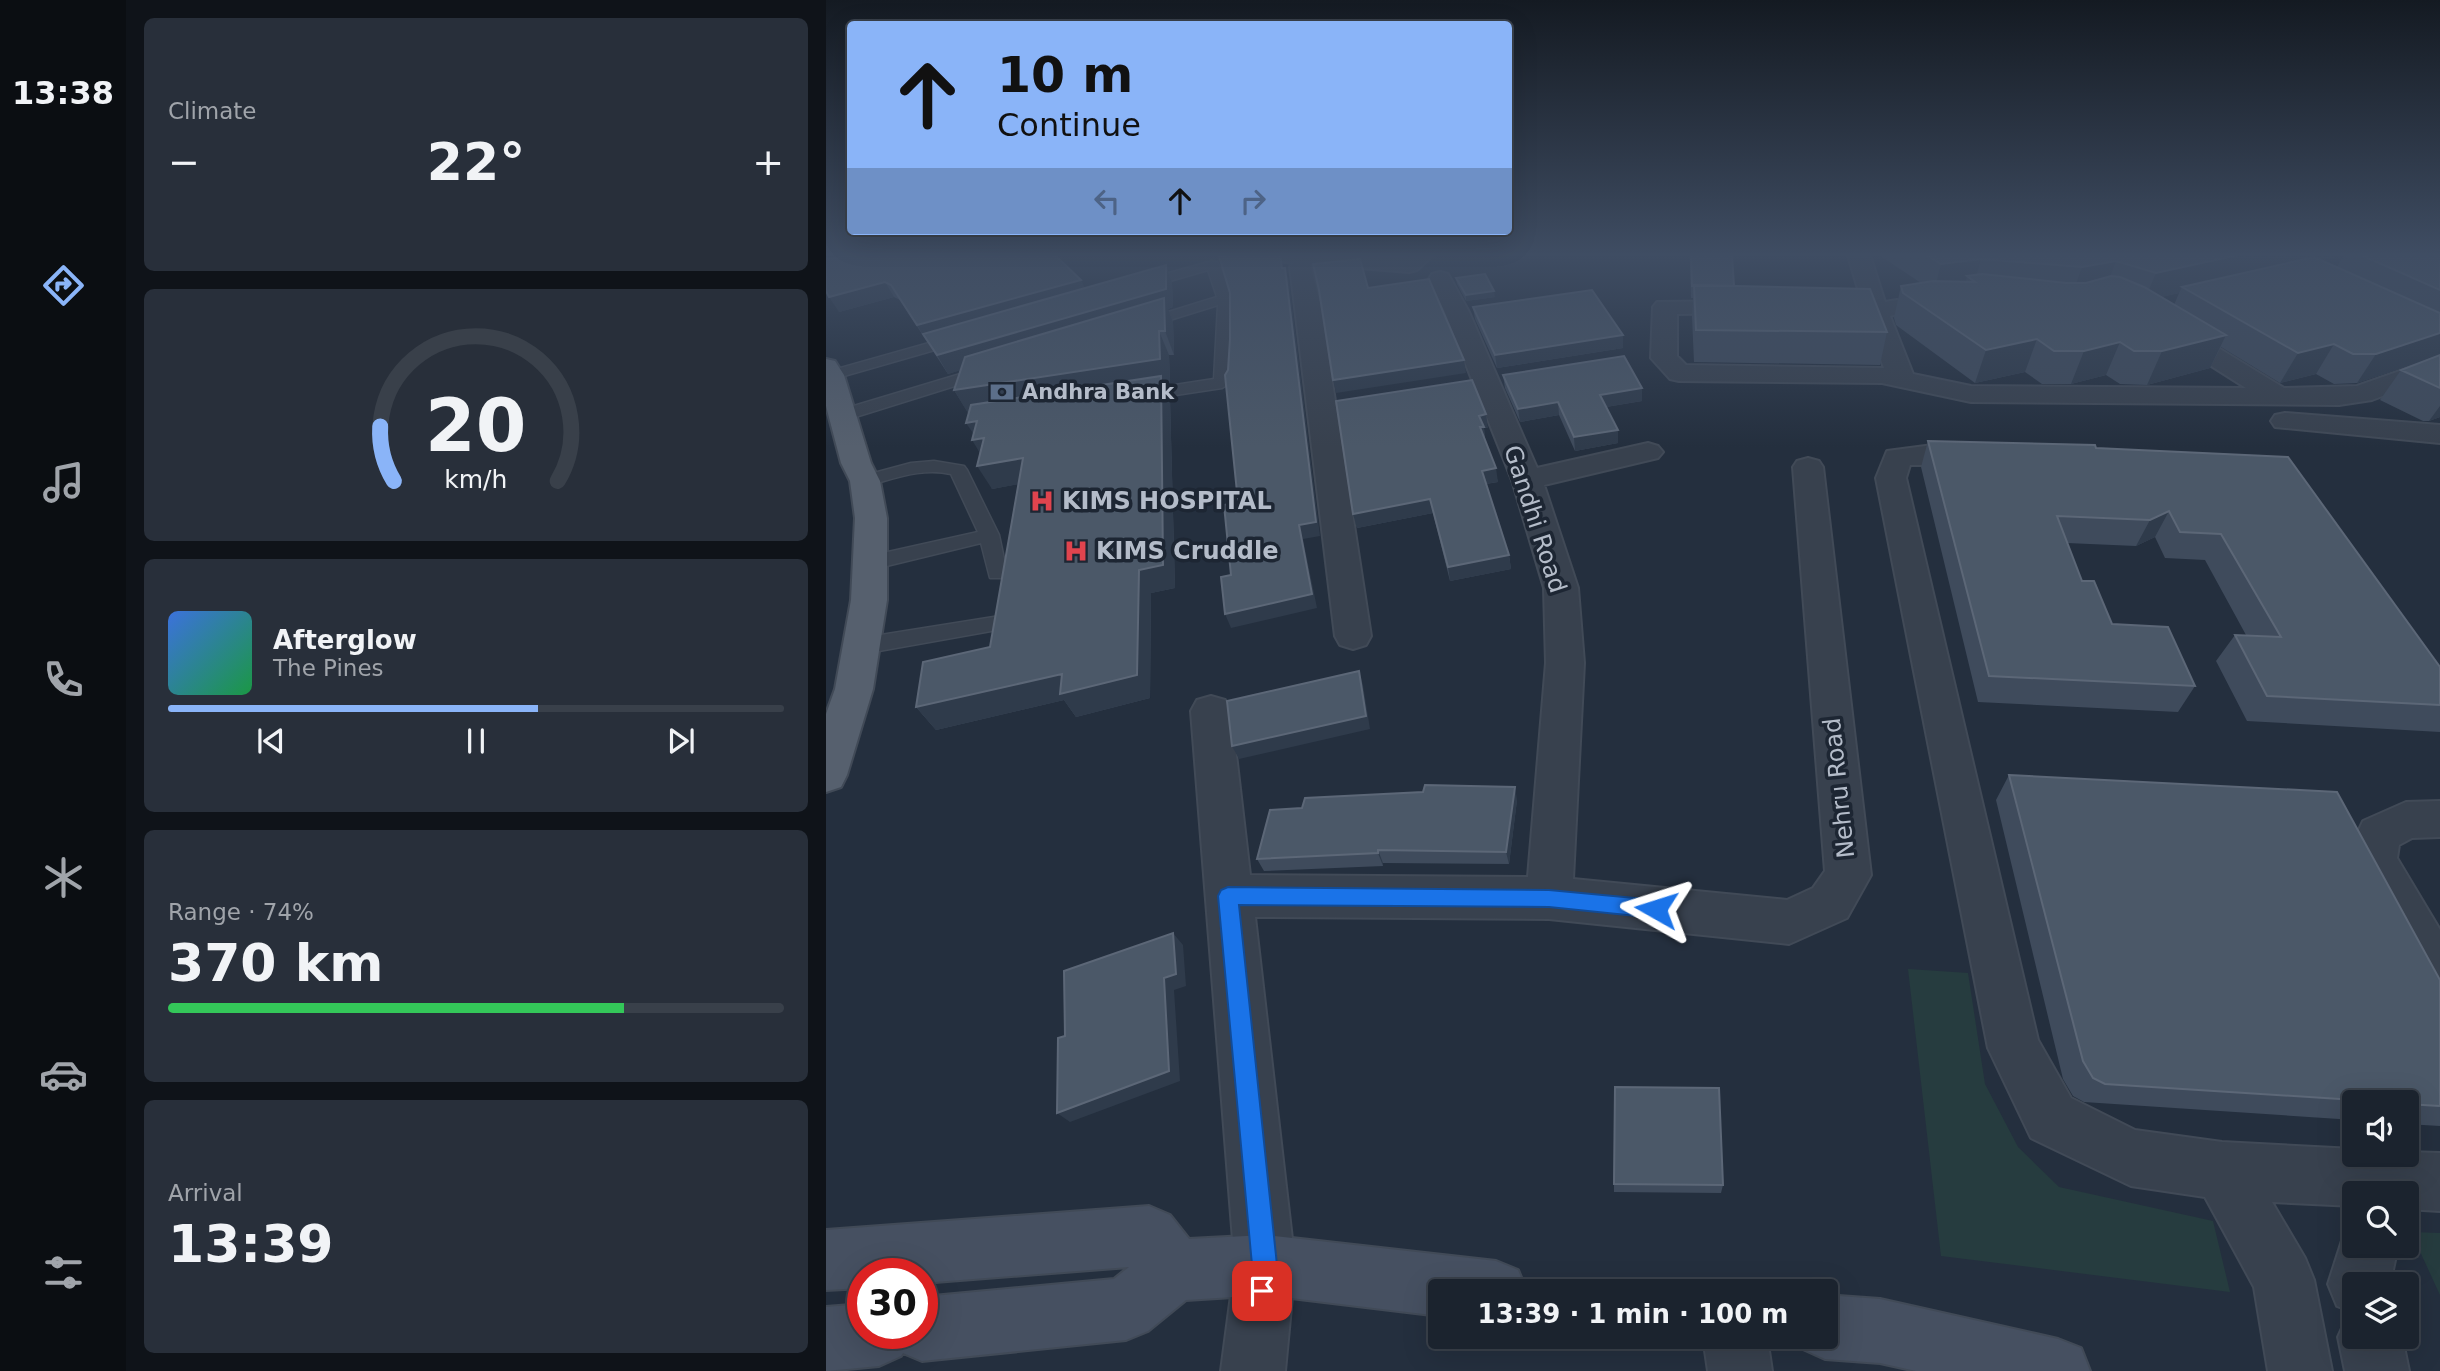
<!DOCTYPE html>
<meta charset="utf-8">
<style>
:root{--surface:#1b232e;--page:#282f3a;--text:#f1f3f6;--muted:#a0a4aa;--line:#39404a;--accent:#8ab4f8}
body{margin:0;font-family:"DejaVu Sans",sans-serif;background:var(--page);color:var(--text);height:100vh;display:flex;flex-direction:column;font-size:26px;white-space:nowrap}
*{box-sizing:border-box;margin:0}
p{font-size:23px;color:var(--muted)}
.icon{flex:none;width:38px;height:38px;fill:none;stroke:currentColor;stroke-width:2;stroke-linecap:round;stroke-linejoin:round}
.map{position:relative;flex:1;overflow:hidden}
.panel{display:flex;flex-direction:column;gap:18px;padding:18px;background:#0f1319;width:700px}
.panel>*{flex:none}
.hud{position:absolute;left:21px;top:21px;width:665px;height:214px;border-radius:7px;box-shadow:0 7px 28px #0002,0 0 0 2px var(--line);background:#8ab4f8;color:#111;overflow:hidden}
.tools{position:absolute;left:1516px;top:1090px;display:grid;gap:14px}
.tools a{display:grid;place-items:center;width:77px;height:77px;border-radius:7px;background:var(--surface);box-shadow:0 7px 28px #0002,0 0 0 2px var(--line);font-size:35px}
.speed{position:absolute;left:21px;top:1258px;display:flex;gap:14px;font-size:35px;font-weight:700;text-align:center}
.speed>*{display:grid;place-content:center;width:91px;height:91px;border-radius:50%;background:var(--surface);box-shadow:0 7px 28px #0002,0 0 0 2px var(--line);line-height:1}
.speed .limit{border:10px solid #d22;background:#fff;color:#111}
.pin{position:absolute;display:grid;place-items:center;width:60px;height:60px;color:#fff;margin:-30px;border-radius:14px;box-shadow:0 4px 10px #0006}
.me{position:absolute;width:77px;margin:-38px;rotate:276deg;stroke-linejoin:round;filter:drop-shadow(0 0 5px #0008)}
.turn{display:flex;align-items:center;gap:24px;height:147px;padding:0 35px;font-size:32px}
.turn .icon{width:91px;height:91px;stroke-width:2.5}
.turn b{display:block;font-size:49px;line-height:60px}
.lanes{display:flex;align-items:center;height:66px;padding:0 35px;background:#0003;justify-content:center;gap:35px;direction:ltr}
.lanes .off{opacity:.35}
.big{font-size:52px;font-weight:700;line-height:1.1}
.panel .widget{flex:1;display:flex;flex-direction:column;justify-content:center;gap:10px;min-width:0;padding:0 24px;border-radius:10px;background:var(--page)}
.panel .dial{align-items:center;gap:0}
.dial svg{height:182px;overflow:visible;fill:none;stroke:var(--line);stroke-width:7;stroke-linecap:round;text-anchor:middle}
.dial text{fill:var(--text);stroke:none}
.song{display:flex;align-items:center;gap:21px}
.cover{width:84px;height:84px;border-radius:10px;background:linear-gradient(135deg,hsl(220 70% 55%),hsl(140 70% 35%))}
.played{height:7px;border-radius:4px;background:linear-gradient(90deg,var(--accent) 60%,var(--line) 60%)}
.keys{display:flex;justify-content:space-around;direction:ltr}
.heat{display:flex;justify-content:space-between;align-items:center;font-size:38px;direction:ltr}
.charge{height:10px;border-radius:5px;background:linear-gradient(90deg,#34c759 74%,var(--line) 0)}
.trip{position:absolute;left:602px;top:1279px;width:410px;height:70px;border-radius:7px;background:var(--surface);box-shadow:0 7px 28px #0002,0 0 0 2px var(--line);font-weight:700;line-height:70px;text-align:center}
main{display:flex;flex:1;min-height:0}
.tabs{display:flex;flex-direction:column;width:126px;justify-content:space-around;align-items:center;background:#0b0e12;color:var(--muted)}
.tabs .icon{width:49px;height:49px}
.tabs .selected{color:var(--accent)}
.tabs b{font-size:32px;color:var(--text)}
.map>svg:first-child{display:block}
.green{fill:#263c3f}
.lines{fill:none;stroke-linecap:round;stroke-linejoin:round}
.lane-casing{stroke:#414a57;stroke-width:3}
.street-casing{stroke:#414a57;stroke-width:4}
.secondary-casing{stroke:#414a57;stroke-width:4}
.primary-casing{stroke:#414a57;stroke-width:4}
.lane{fill:#38414e;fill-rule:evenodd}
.street{fill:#38414e;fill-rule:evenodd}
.secondary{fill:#465061;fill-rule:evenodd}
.primary{fill:#56606e;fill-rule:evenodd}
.wall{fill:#3f4b5c;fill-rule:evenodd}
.shaded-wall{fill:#2f3b4b}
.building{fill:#4b5868;stroke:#5c6777;stroke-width:2}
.route{fill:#1a73e8;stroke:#114b97;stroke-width:2}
.labels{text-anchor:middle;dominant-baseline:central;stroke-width:7;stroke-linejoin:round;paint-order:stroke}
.far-poi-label{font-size:21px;font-weight:bold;fill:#b4bcc9;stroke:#1d2633;text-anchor:start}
.poi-label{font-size:24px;font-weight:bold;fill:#b4bcc9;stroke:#1d2633;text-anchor:start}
.street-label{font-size:24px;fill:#b4bcc9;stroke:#1d2633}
</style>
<main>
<nav class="tabs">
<b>13:38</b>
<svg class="icon selected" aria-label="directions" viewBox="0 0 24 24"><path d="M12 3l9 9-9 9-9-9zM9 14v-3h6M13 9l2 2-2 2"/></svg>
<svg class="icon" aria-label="music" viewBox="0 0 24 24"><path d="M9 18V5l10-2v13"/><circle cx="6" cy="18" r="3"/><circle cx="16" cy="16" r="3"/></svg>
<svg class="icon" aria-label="phone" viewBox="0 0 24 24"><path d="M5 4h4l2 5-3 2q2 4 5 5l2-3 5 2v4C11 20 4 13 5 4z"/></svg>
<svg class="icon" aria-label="climate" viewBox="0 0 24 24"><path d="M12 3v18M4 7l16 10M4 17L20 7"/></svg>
<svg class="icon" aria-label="car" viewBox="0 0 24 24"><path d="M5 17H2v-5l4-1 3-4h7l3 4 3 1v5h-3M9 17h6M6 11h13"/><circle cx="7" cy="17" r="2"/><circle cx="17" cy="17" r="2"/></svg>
<svg class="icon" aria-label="filters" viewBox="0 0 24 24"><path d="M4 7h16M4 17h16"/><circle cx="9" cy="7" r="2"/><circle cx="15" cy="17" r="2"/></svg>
</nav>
<section class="panel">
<div class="widget"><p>Climate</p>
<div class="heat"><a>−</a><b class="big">22°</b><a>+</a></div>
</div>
<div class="widget dial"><svg viewBox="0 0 100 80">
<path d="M14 69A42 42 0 1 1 86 69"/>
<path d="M14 69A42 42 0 0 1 8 45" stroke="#8ab4f8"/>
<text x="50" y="56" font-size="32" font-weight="700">20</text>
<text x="50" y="72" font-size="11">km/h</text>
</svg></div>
<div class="widget">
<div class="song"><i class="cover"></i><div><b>Afterglow</b><p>The Pines</p></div></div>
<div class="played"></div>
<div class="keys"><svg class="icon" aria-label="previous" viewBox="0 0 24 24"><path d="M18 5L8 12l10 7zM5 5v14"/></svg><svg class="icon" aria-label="pause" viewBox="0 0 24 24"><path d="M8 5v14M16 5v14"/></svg><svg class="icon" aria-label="next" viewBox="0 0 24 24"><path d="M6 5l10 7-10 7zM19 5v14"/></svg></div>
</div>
<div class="widget"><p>Range · 74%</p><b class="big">370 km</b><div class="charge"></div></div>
<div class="widget"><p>Arrival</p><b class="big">13:39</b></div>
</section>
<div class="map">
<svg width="1614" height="1371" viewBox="0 0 1614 1371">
<rect width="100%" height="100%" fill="#242f3e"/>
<path class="green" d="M1082 969 1142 973 1159 1084 1192 1147 1233 1187 1387 1221 1404 1292 1115 1256Z
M1585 1232 1614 1233V1295Z"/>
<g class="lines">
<g class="lane-casing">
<path id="lane" d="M386 261 391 262C414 299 406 342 404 383L396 388 310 401 304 399 302 396 310 391 388 379 392 305 318 328 311 324 313 321 391 297 382 270 316 289 309 285 311 282Z
M135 334 140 335 142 338 140 341 11 378H0V372Z
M161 366 167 368 169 371 167 374 23 419H11L9 415 11 411Z
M108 461 138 466 141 470 173 535 181 573 178 578H164L155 543 44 570 37 568 34 563 37 558 44 556 152 532 125 474C95 467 68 479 39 486L30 481 33 477 85 463Z
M174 616 182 618 185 623 182 628 36 654 28 652 25 646 28 640 36 638Z"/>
</g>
<g class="street-casing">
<path id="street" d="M442 255H532L572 258 582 255H607L591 270 583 272 484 264 494 303 545 636 540 645 527 649 514 645 509 636 464 267 467 263 445 260Z
M1022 255H1044L1059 302 1071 300 1079 302 1083 307 1079 312 1064 316 1087 374 1145 386 1420 388 1335 334 1332 329 1335 324 1344 322 1353 324 1458 388 1531 386 1614 357V374L1546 400 1513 405 1145 402 1056 383 853 381 844 379 825 358 827 307 831 302 920 301 928 303 932 308 928 313 851 314V356L860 365 1058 368 1040 318 1014 315 1010 310 1014 305 1036 303Z
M614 272 622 274 643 312 711 468 822 443 832 446 837 452 832 458 718 485 752 588 758 663 747 879 961 900 987 888 999 871 967 467 971 461 982 458 993 461 997 467 1045 875 1021 918 963 944 723 919 429 917 469 1265 459 1371H395L409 1265 365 711 371 700 385 696 399 700 405 711 424 875 702 877 720 663 718 588 686 480 619 312 603 279 606 274Z
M1459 413 1614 425V443L1449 427 1445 421 1449 415Z
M1107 445 1162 450 1167 456 1162 462 1152 465H1084L1080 478 1212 1040 1245 1098 1309 1130 1396 1142 1528 1149V1155H1580V1152L1614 1153V1211L1580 1209V1194H1528V1206L1446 1202 1479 1258 1488 1280 1506 1371H1442L1428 1287 1379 1197 1305 1186 1205 1138 1162 1048 1050 478 1061 451Z
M1614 801V837L1586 838 1573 845 1571 858 1614 930V1001L1596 994 1525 860 1531 834 1537 821 1580 802Z
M1528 1222V1246H1572L1564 1284H1528V1337H1576L1583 1371H1519L1512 1337 1522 1315 1527 1312 1511 1306 1502 1284 1521 1225Z
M877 1337H941L946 1371H882Z"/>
</g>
<g class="secondary-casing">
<path id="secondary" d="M323 1206 344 1215 363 1239 439 1235 670 1261 692 1270 701 1292H614V1316L439 1295 360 1300 322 1331 300 1340 96 1361 77 1353 75 1356 53 1366 0 1371V1307L37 1304V1334H96V1297L288 1279 303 1267 96 1283V1274H37V1288L0 1290V1230Z
M999 1295 1054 1299 1232 1339 1255 1348 1264 1371H1090L1054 1363 999 1359 977 1349 972 1337H999Z"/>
</g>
<g class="primary-casing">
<path id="primary" d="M0 359 9 361 18 375 45 463 54 481 61 518V600L47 689 21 775 15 787 0 792V714L9 689 25 600 29 518 24 481 15 463 0 406Z"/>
</g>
<use href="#lane" class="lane"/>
<use href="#street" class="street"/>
<use href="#secondary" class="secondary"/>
<use href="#primary" class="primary"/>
</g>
<path class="wall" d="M864 255H906L908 286 1061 332 1054 365 868 362 866 317 867 298H865Z
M1053 255H1614V417L1603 421H1597L1554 400 1575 370 1605 358 1531 383 1508 384 1490 374 1454 383 1395 347 1384 368 1321 385 1294 384 1280 375 1245 384H1216L1199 372 1149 383 1070 325 1068 318 1075 286 1095 283ZM1518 255 1511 267 1496 260 1514 256ZM1353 293 1348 305 1335 297Z
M0 259 259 288 340 265 346 283 347 307 342 309 347 322 348 355H343L344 383 338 384 344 398 349 588 325 593 324 698 250 717 238 700 110 730 90 707 164 647 192 484 166 489 147 434 143 414 128 390 134 370 122 374 74 300 68 297 13 312Z
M630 278 669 297 640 301 631 284Z
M647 307 797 335V348L671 368 649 319Z
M677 375 816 388V401L780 407 792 443 749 451 733 415 694 422 679 388Z
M510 401 662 428H658L659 440 672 482 660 484 683 555 685 569 624 581 607 513 531 528 527 514Z
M1102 441 1270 448 1614 667V732L1421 721 1390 661 1409 635H1420L1379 560 1339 558 1329 537 1310 546 1241 543 1256 581 1286 624 1369 686 1352 712 1152 702 1095 467Z
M1183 775 1614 980V1126L1580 1124V1102H1528V1120L1258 1102 1247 1096 1237 1079 1170 800Z
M691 800 683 864 557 863V866L438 871 431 859Z
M788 1184 897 1185 895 1193 788 1192Z"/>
<path class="shaded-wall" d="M1412 255H1518L1363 291 1356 287 1353 293 1318 301 1330 273Z
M1155 259 1149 281 1141 276 1138 288 1108 292 1115 264Z
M1290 261 1280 288 1246 295 1256 267Z
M340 265 346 283 347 307 342 309 347 322 348 355 339 331 338 310 122 374 111 355Z
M459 268 463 280 494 536 477 539 491 608 405 628 399 614 473 525Z
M255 280 262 294 100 340 91 325Z
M59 282 68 297 13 312 3 297Z
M668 291 669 297 640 301V295Z
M333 331 343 355 344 383 338 384 344 398 349 588 325 593 324 698 250 717 238 700 110 730 90 707 313 570 337 565 143 415 128 390Z
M1614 333V355L1531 383 1550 354Z
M797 335V348L671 368 669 355Z
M1400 335 1384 368 1321 385 1336 351Z
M1211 339 1199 372 1149 383 1160 350Z
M1294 342 1280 375 1245 384 1258 351Z
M1508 344 1490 374 1454 383 1472 353Z
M638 360 640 373 510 393 507 380Z
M816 388V401L774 408V395Z
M732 402 733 415 694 422 692 409Z
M1614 406V417L1603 421Z
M660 414 662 428H658L659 440 656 441 653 416Z
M151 421 161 444 160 463 146 440 151 439 140 423Z
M792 430V443L749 451 748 437Z
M197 458 210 481 166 489 151 466Z
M670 468 672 482 658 484 656 471Z
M604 499 607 513 531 528 527 514Z
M1343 511 1329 537 1310 546 1324 520Z
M683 555 685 569 624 581 622 567Z
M533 671 537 685 544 729 413 759 406 746Z
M689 787 691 800 683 864 680 852Z
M552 850 557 863V866L552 853Z
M347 933 357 945 360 986 348 990 354 1081 244 1122 231 1113 338 978Z"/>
<path class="building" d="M30 255H229L255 280 91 325 65 285 59 282 3 297 0 291V259Z
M401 255H454L456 268H459L490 522 473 525 486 594 399 614 395 577 405 575 398 505 412 502 399 375 402 370 404 339V293L393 256Z
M865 255H906L908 286H866Z
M1101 255H1412L1330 273 1290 261 1256 267 1155 259 1115 264Z
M1535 255H1614V290Z
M1488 257 1614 313V333L1550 354H1527L1508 344 1472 353 1356 287Z
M534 259 542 288 603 279 638 360 507 380 493 290 487 264Z
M340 265V289L111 355 97 334Z
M659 274 668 291 640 295 630 278Z
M1156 274 1240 283H1260L1285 276 1294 277 1318 287 1400 335 1336 351H1308L1294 342 1258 351H1228L1211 339 1160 350 1077 293 1075 286 1107 281 1149 282 1141 276Z
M868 285 1044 289 1061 332 870 330Z
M766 290 797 335 669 355 647 307Z
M338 298 339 331H333L334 359 128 390 139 357Z
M1614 355V388L1575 370Z
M798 356 816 388 774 395 792 430 748 437 732 402 692 409 677 375Z
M335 376 337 565 313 570 311 675 234 694 236 674 90 707 97 662 164 647 197 458 151 466 158 438 146 440 151 421 140 423 145 405Z
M646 380 660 414 653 416 658 427H654L670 468 656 471 683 555 622 567 604 499 527 514 510 401Z
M1102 441 1269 445 1270 448 1462 457 1614 667V705L1441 696 1409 635 1455 637 1395 534 1354 532 1343 511 1324 520 1231 516 1256 581H1268L1286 624 1342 627 1369 686 1163 676Z
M533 671 540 716 406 746 401 701Z
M1183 775 1511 792 1614 980V1106L1580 1104V1102H1560L1279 1084 1267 1078 1257 1061Z
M599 785 689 787 680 852 552 850V853L431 859 444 810 476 808 479 798 597 792Z
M347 933 350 974 338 978 343 1071 231 1113 232 1038 239 1036 238 971Z
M789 1087 893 1088 897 1185 788 1184Z"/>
<linearGradient id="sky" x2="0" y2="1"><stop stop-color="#141a22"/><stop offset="0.57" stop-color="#3f4d63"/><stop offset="1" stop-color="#3f4d63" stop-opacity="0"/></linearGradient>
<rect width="1614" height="447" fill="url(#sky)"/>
<path class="route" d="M402 887 723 890 830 900 837 903 840 909 837 915 830 918 723 907 413 905 451 1265 445 1300 436 1304 427 1300 423 1291 426 1265 392 896 395 890Z"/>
<defs>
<g id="bank-bare" transform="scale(1.89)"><path d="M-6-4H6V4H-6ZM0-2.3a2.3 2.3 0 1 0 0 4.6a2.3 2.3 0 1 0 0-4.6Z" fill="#5c6f8a" stroke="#1d2633" stroke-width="2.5" paint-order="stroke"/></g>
<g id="hospital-bare" transform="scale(1.89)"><path d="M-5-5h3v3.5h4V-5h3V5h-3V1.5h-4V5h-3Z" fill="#e0444e" stroke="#1d2633" stroke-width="2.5" paint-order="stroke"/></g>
</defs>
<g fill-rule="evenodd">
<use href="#bank-bare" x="176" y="392"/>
<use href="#hospital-bare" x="216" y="501"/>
<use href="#hospital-bare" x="250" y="551"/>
</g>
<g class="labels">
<g class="far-poi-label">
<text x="196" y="392">Andhra Bank</text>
</g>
<g class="poi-label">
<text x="236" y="501">KIMS HOSPITAL</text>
<text x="270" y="551">KIMS Cruddle</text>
</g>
<g class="street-label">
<text transform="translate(709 519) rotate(72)">Gandhi Road</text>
<text transform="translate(1013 788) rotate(-96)">Nehru Road</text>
</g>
</g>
</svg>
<div class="tools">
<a><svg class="icon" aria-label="sound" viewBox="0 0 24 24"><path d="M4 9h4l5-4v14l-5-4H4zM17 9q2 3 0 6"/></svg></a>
<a><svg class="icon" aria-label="search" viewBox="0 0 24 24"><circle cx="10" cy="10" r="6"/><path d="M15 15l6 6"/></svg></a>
<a><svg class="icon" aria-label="layers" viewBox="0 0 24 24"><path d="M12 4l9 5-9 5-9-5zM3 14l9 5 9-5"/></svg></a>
</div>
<div class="speed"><div class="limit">30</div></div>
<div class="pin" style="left:436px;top:1291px;background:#d93025"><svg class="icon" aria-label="arrive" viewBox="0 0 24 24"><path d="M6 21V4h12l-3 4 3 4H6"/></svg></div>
<svg class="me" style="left:830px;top:909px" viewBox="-20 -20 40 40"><path d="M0-17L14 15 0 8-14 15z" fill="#1a73e8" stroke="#fff" stroke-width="4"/></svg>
<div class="trip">13:39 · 1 min · 100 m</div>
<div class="hud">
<div class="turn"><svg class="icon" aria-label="ahead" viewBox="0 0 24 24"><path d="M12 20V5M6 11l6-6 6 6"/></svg><div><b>10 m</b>Continue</div></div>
<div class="lanes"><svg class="icon off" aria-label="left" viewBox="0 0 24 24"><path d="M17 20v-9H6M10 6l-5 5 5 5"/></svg><svg class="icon" aria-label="ahead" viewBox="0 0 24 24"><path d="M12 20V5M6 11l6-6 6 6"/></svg><svg class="icon off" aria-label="right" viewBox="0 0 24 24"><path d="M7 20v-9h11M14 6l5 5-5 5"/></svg></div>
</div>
</div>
</main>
